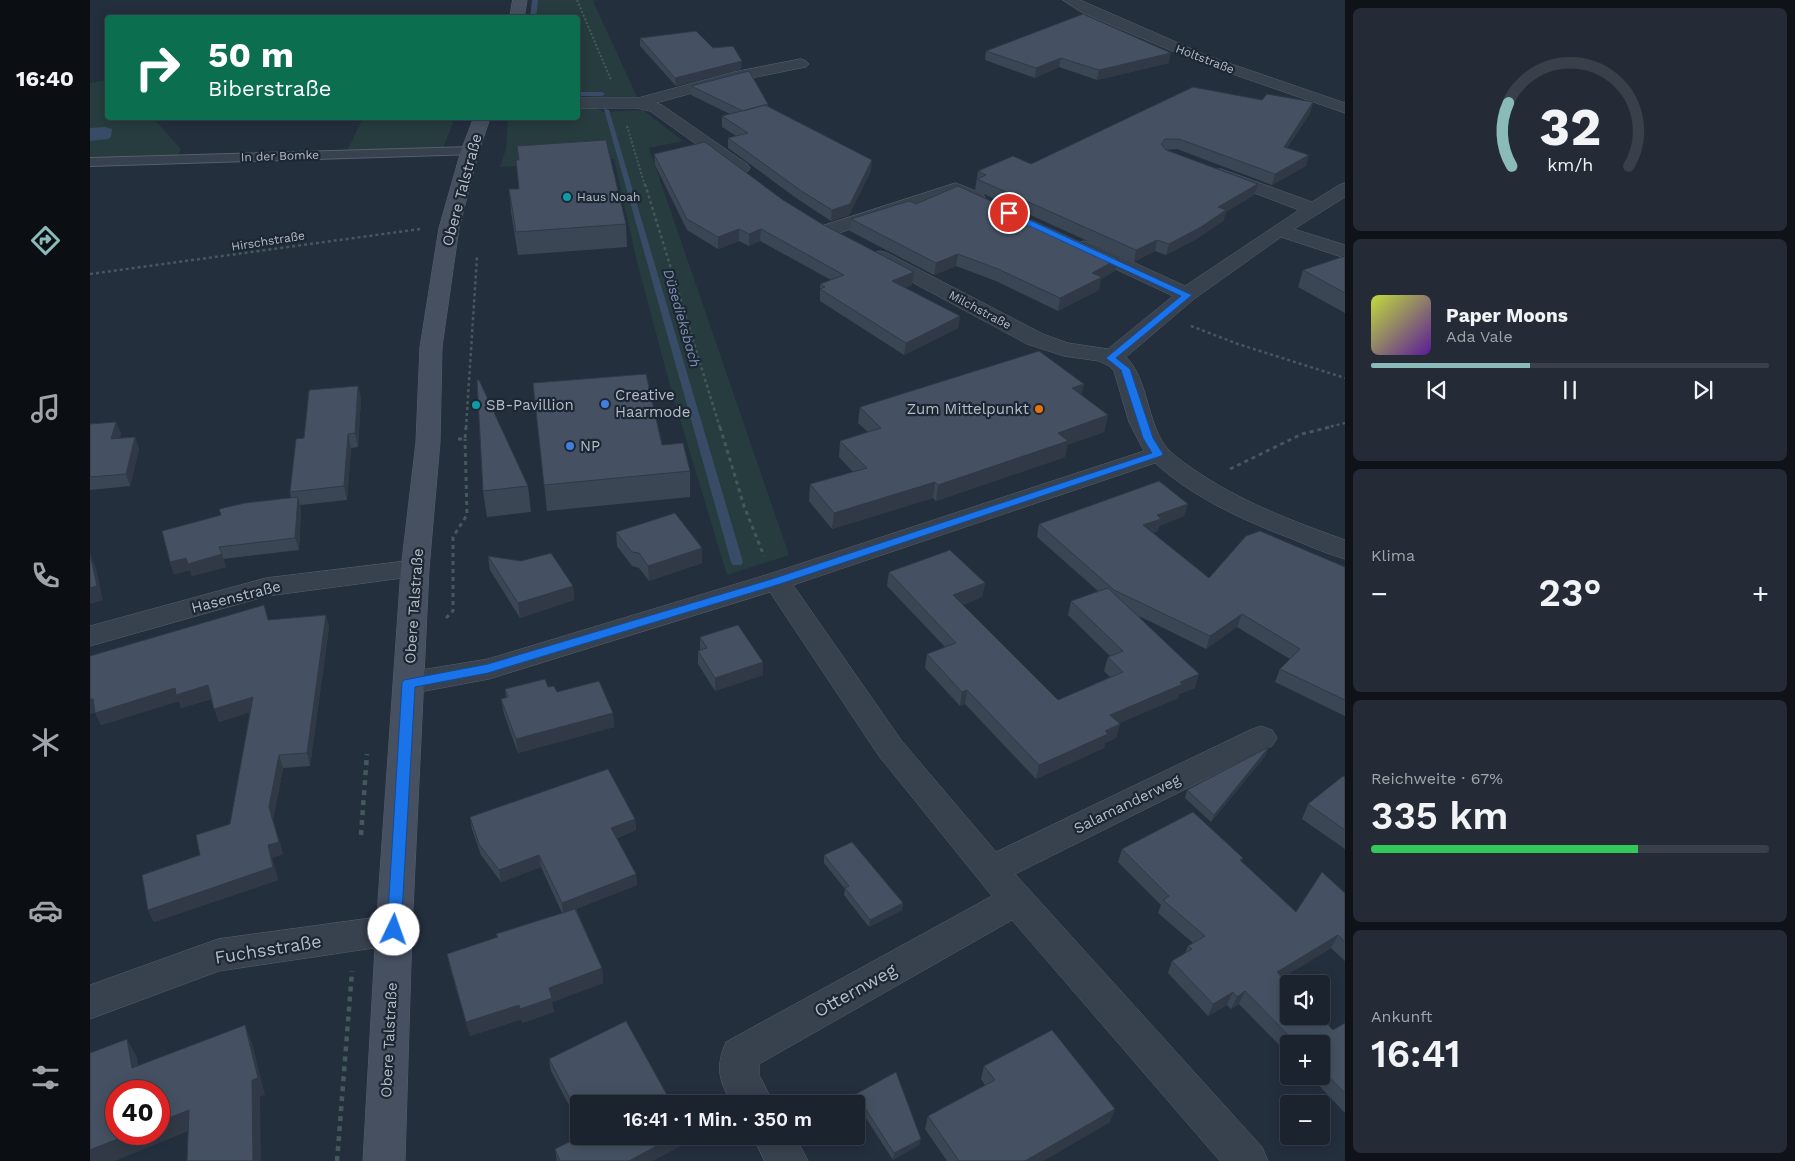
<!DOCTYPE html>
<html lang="de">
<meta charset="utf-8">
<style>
:root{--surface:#1b232e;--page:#242b36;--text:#f1f3f6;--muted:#a0a4aa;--line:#39404a;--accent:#8bbbb9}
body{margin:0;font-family:"Work Sans",sans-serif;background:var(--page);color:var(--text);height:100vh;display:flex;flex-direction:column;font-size:19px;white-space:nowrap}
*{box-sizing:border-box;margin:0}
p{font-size:16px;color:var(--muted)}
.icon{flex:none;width:28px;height:28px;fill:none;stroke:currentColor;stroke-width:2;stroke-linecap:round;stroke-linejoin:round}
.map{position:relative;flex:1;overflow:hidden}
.panel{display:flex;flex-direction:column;gap:8px;padding:8px;background:#0f1319;width:450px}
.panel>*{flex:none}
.banner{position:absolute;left:15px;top:15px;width:475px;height:105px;border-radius:5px;box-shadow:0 2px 12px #0003,0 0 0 1px var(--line);background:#0b6e4f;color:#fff;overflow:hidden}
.fabs{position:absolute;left:1190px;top:975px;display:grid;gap:10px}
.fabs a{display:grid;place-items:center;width:50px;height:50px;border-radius:5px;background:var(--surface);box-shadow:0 2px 12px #0003,0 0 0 1px var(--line);font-size:25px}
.speed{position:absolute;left:15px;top:1080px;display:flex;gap:10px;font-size:25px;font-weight:700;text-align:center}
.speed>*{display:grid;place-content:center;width:65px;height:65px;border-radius:50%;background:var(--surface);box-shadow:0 2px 12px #0003,0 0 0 1px var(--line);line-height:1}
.speed .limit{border:8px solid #d22;background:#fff;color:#111}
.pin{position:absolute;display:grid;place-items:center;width:42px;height:42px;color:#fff;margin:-21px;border:2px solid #fff;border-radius:50%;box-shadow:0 1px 5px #0007}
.me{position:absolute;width:55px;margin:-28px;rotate:3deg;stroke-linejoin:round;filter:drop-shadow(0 0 4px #0008)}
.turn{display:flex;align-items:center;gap:18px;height:105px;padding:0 20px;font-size:22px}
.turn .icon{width:65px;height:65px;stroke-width:2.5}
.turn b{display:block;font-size:35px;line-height:42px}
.big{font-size:38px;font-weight:600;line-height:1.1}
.panel .widget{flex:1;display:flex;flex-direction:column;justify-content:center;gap:8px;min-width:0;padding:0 18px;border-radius:8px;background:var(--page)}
.panel .dial{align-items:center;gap:0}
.dial svg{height:130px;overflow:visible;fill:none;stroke:var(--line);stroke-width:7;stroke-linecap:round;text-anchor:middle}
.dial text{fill:var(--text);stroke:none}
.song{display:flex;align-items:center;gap:15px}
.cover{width:60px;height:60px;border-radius:8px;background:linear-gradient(135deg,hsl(70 70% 55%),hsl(270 70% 35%))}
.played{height:5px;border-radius:2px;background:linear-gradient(90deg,var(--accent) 40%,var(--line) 40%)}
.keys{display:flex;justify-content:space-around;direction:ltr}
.heat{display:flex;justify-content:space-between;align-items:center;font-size:28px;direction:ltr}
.charge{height:8px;border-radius:4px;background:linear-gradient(90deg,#34c759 67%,var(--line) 0)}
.trip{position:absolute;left:480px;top:1095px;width:295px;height:50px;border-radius:5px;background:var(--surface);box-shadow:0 2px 12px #0003,0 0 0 1px var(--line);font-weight:600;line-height:50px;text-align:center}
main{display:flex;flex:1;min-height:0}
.tabs{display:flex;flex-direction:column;width:90px;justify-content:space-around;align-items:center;background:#0b0e12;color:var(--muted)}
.tabs .icon{width:35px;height:35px}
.tabs .active{color:var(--accent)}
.tabs b{font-size:22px;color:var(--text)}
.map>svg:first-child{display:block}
.green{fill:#263c3f}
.water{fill:#394c67}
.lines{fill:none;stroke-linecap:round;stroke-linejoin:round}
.stream{fill:#394c67;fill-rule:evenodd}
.lane-casing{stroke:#565f6c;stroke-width:2}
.street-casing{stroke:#565f6c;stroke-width:1}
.secondary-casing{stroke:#565f6c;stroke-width:1}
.path-far3{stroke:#44595c;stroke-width:2;stroke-dasharray:2 2;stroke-linecap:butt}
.path-far2{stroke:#44595c;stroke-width:2.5;stroke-dasharray:3 3;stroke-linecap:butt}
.path-far1{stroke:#44595c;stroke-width:3;stroke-dasharray:4 4;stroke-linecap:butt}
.path{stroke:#44595c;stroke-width:4.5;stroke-dasharray:5 5;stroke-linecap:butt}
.lane{fill:#38414e;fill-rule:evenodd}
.street{fill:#38414e;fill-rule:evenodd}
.secondary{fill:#465061;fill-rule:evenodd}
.wall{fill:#3b4654}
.shaded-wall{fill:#303945}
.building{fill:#455162;stroke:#303945}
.route{fill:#1a73e8;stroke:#114b97}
.culture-dot{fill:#0f9aa8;stroke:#1d2633;stroke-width:2}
.shop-dot{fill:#3f7fe0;stroke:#1d2633;stroke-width:2}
.food-dot{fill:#e8710a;stroke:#1d2633;stroke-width:2}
.labels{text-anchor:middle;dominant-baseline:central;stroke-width:4.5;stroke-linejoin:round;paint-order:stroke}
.far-street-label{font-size:12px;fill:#b4bcc9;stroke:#1d2633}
.far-poi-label{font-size:12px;fill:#b4bcc9;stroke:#1d2633;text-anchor:start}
.far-water-label{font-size:14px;font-style:italic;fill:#7c92b1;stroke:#1d2633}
.street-label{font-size:15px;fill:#b4bcc9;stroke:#1d2633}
.poi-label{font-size:15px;fill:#b4bcc9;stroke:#1d2633;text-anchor:start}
.near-street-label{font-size:18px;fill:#b4bcc9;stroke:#1d2633}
</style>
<main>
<nav class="tabs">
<b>16:40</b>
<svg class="icon active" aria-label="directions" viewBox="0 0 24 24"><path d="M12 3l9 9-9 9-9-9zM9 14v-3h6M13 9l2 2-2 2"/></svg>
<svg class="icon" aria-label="music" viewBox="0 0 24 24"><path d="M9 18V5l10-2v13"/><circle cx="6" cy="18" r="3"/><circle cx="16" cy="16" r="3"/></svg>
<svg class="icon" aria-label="phone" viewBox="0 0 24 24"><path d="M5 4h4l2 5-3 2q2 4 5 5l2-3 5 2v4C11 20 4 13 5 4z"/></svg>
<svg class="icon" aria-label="climate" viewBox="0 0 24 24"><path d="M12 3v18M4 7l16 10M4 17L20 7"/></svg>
<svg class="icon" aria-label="car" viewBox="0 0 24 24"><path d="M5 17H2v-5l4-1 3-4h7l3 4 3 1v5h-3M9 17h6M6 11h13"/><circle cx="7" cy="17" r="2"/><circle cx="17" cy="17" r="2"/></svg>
<svg class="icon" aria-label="filters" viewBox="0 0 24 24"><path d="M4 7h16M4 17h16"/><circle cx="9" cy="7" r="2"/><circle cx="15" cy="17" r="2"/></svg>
</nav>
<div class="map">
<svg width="1255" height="1161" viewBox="0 0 1255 1161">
<rect width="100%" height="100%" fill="#242f3e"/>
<path class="green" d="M447 0H507L503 1 548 99 488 96V18H445Z
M17 80 18 118H63L91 149 87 157 0 159V83Z
M488 108H507L513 112 553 110 593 141 559 148 699 555 637 575 582 393 546 258 524 159 410 167 416 149 418 118H488Z
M273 118H365L353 148 257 151Z"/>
<path class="water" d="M15 127 22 129 21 137 18 139 0 141V128Z"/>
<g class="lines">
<path class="stream" d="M442 0H448L446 18H440Z
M488 92H512L515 94 512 96H488Z
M514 109 519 110 653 562 651 565H643L641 562Z"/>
<g class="lane-casing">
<path id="lane" d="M380 147 385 148 387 151 385 154 0 166V158Z"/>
</g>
<g class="street-casing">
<path id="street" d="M973 0H990L1118 56 1255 103V113L1108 62 993 13Z
M711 59 716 61 719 64 716 67 646 81 566 103 572 105 657 164 660 168 657 172 651 173 645 172 560 111 547 108H488V98H548L644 72Z
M1131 169 1222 202 1249 185 1255 183V197L1204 229 1255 245V258L1191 237 1104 299 1036 357C1057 378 1056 414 1072 441 1078 452 1092 461 1103 469 1149 501 1202 521 1255 540V559C1238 554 1221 547 1205 540 1155 521 1105 499 1065 463L703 585 811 740 906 852 1160 730 1171 726 1182 730 1187 738 1182 746 925 874 1172 1147 1178 1161H1130L922 920 669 1064V1075L684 1104H642C629 1080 625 1068 636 1042L902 896 789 756 680 592 399 679 319 694 308 691 304 683 308 675 319 672 398 659 676 575 1054 451 1039 422 1024 371 1019 366 1009 361 974 356 937 344 783 261 780 257 783 253 790 251 797 253 953 334 978 343 1018 349 1083 296 987 251 984 247 987 243 994 241 1001 243 1095 286 1209 210 1125 178 1122 174 1125 170Z
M866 183 893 194 895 198 893 202 886 204 865 195 746 234 739 236 732 234 729 230 732 226Z
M325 560 335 563 339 569 335 575 177 596 0 646V626L176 578Z
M304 915 317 919 322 930 317 941 304 945 129 971 0 1019V985L128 939Z
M663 1136H705L718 1161H675Z"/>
</g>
<g class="secondary-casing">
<path id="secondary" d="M423 0H437L434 18H420Z
M384 118H400L389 151 369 228 352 347 350 442 339 569 322 930 315 1161H273L286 930 311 569 326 442 330 347 349 228 371 151Z"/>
</g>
<path class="path-far3" d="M487 0 521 80
M537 126 555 186"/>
<path class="path-far2" d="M555 184 630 428
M0 274 330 229
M1101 326 1148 344 1255 378
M376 428 387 257
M1235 428 1255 423"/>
<path class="path-far1" d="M630 427 654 506 674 556
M368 439H375L376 427
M1140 469 1212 434 1240 427
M356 618 363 611V537L377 515 375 439"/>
<path class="path" d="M271 835 277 754
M247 1161 262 971"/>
<use href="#lane" class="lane"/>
<use href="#street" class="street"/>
<use href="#secondary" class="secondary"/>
</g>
<path class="wall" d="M550 38 651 69 586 86 550 46Z
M896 51 1079 63 1007 80 969 67 945 78 895 60Z
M601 86 678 104V106L781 171 759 215 741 221 709 200 638 148V138L646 136 632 127V116L640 114 601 95Z
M1172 100 1223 102 1220 113 1197 148 1216 166 1182 185 1087 149 1075 150 1168 184 1164 195 1136 212 1133 221 1108 238 1076 255 1065 251 1044 262 885 190 888 171 941 164Z
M564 154 693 200 822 285 815 288 870 316 868 328 814 355 730 301V284L741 280 670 241 659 246 649 241 628 249 597 230 565 165Z
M419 189 536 224 537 247 428 255 421 212Z
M826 204 1025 271 1011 279 1009 290 968 311 906 281 866 266 844 275 760 231 761 219Z
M1255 256V313L1208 287 1213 270Z
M443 383 572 445 600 471V497L457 511Z
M994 384 991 395 1018 415 1014 432 977 445 975 457 846 501 843 498 742 529 719 501 720 484 763 472 749 457 750 441 778 432 768 423 770 407Z
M268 386 271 399 268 447 261 448 257 500 210 505 211 509 209 550 133 559 136 567 102 576 100 570 84 574 80 562 201 498 200 492 214 438Z
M26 422 31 434 29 439 45 437 49 449 40 486 0 490V424Z
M438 486 441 512 397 517 393 491Z
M1098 504 1094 516 1069 526 1068 531 1062 533 1119 578 1255 567V716L1185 682 1190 669 1200 659 1147 627 1116 649 1049 616 1105 688 1089 694 1088 698 1029 723 1030 724 1026 738 1015 743 1014 748 946 779 875 704 870 706 835 668 837 654 855 647 797 586 799 572 895 583 892 597 872 605 968 700 1020 677 1014 671 1018 657 1020 656 978 615 981 601 1008 591 947 537 949 524Z
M526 532 612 548V563L559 581 549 568 542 566 527 546Z
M398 556 483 586 484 600 430 618 400 570Z
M236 615 239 627 220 766 193 768 183 820 193 854 182 858 188 880 64 922 58 910 140 824 160 712 129 722 121 699 91 708 89 701 11 725 5 712 0 714V656L178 620Z
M610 637 673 675 625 691 608 664V651L610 650Z
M458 687 467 692 523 713 524 727 428 753 414 714 411 699 416 698 415 689Z
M1176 755 1121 822 1095 798 1097 790Z
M1255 777V849L1212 819 1218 804Z
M380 817 545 819 546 830 527 838 546 874 547 885 486 909 512 968 513 983 462 1002 464 1012 432 1023V1019L380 1036 360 968 357 954 407 937 406 934 472 913 451 867 411 882 391 855 382 829Z
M1032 849 1153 858 1151 862 1206 912 1255 893V961L1241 948 1192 978 1243 1030 1255 1023V1113L1220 1076H1231V1044H1199V1055L1149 1004 1141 1009 1137 1005 1118 1016 1078 973 1082 961 1095 953 1098 946 1103 943 1068 913 1071 905 1028 862Z
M734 855 813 903 812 910 779 927 754 895 755 889 734 863Z
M459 1059 489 1104V1124L461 1071Z
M894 1066 1020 1122 953 1161H857L835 1129 838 1116 895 1085 891 1079Z
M766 1094 829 1145 803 1160 765 1101Z
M598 1142 562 1161H467L465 1149Z"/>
<path class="shaded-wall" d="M1081 53 1079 63 1007 80 1009 70Z
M971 58 969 67 945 78 946 68Z
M652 61 651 69 586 86 585 78Z
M1223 102 1220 113 1191 157 1194 147Z
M1219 155 1216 166 1182 185 1185 174Z
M782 160 781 171 759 215 741 221 742 210Z
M1168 184 1164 195 1136 212 1133 221 1108 238 1076 255 1079 244 1128 207Z
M649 229V241L628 249V237Z
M671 229 670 241 659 246V234Z
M1067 240 1065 251 1044 262 1046 250Z
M868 254 866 266 844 275 846 263Z
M1028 259 1025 271 1011 279 1009 290 968 311 970 298 1002 273Z
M824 272 822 285 801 294 802 281Z
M870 316 868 328 814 355 816 343Z
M994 384 990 400 982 388Z
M268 386 271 399 268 447 265 433Z
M1018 415 1014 432 977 445 975 457 846 501 848 485 968 433Z
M26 422 31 434 25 452 21 439Z
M258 434 261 448 257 500 254 486Z
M45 437 49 449 40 486 36 474Z
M845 482 843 498 742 529 744 513Z
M208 497 211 509 209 550 205 538Z
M1098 504 1094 516 1069 526 1068 531 1049 538 1053 525 1067 515Z
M612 548V563L559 581 558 566Z
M0 554 6 568 13 600 0 604Z
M132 554 136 567 102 576 100 570 84 574 80 562 96 558Z
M895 583 892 597 861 609 863 595Z
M483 586 484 600 430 618 428 603Z
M1152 614 1147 627 1116 649 1120 636Z
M236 615 239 627 220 766 217 753Z
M673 662V675L625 691V678Z
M1109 674 1105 688 1089 694 1088 698 1016 729 1020 715 1090 682Z
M118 685 122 698 91 708 89 701 11 725 5 713 85 688Z
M877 690 875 704 870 706 872 692Z
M163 697 167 710 129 722 124 709Z
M0 699H3L8 711 0 714Z
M523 713 524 727 428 753 426 739Z
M1030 724 1026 738 1015 743 1014 748 946 779 949 765 1015 731Z
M1179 747 1176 755 1121 822 1124 815Z
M189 755 193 768 183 820 193 854 182 858 188 880 64 922 58 910 178 845 179 807Z
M545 819 546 830 522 839 521 828Z
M449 855 451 867 411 882 409 870Z
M546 874 547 885 473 914 472 903Z
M813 903 812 910 779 927 780 920Z
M1248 935 1241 948 1181 985 1187 972Z
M512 968 513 983 462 1002 464 1012 432 1023 430 1009 459 988Z
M1155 991 1149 1004 1141 1009 1147 997Z
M1143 992 1137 1005 1118 1016 1123 1004Z
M429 1005 432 1019 380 1036 376 1022Z
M155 1025 162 1043 175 1095 170 1097 171 1161H163Z
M37 1039 47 1057 52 1086 42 1068Z
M1025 1109 1020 1122 953 1161H935Z
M99 1110 108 1127 25 1161H0V1150L40 1134H69V1122Z
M585 1136H597L598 1142 562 1161H539Z
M831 1139 829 1145 803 1160 804 1153Z"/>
<path class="building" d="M993 14 1081 53 1009 70 971 58 946 68 896 51Z
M606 31 623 48 643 46 652 61 585 78 550 38Z
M659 71 678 104 653 111 601 86Z
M1103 87 1172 100 1177 94 1223 102 1194 147 1219 155 1185 174 1089 139H1075L1071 144 1076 150 1168 184 1128 207 1136 210 1111 227 1079 244 1067 240 1046 250 887 179 896 175 888 171 923 156 941 164Z
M675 105 782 160 760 204 742 210 710 190 638 138 658 133 632 116Z
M516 140 536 224 426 232 419 189H429L426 160H429L427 146Z
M615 142 693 200 732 224 824 272 802 281 870 316 816 343 730 289 735 287 730 284 754 275 671 229 659 234 649 229 628 237 597 219 564 154Z
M868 186 1028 259 1002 273 1012 277 970 298 908 269 868 254 846 263 761 219 819 201 826 204Z
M1255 256V293L1213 270Z
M949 351 994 384 982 388 1018 415 968 433 978 441 848 485 845 482 744 513 720 484 777 468 750 441 791 428 770 407Z
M556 374 572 445 593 443 600 471 454 485 443 383Z
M387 380H389L438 486 393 491Z
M268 386 265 433 258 434 254 486 200 492 206 439 214 438 219 390Z
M26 422 21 439 45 437 36 474 0 477V424Z
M1069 481 1098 504 1067 515 1071 519 1053 525 1119 578 1156 536 1170 531 1255 567V700L1190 669 1210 649 1152 614 1120 636 1024 590 949 524Z
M208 497 205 538 129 547 132 554 98 564 96 558 80 562 72 531 131 515 129 509 155 503Z
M585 513 612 548 558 566 549 553 542 552 526 532Z
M860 550 895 583 863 595 968 700 1033 672 1018 657 1033 651 981 601 1018 588 1109 674 1090 682 1093 684 1020 715 1030 724 1015 731 1018 734 949 765 877 690 872 692 837 654 866 643 799 572Z
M461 553 483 586 428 603 398 556 431 561Z
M0 554 7 586 0 588Z
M174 605 178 620 236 615 217 753 189 755 179 807 189 842 178 845 183 867 58 910 52 875 110 855 106 835 140 824 163 697 124 709 118 685 86 695 85 688 5 713 3 699H0V656Z
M648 625 673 662 625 678 608 651 617 648 610 637Z
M455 679 458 687 464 686 467 692 509 681 523 713 426 739 411 699 418 697 415 689Z
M1179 747 1124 815 1097 790Z
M518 769 545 819 521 828 546 874 472 903 449 855 409 870 389 844 380 817Z
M1253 776 1255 777V830L1218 804Z
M1103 812 1153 858 1150 860 1206 912 1232 872 1255 893V942L1248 935 1187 972 1199 985V1016H1230L1243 1030 1255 1023V1093L1231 1069V1044H1207L1155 991 1147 997 1143 992 1123 1004 1082 961 1102 949 1098 946 1115 936 1073 900 1079 896 1032 849Z
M762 842 813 903 780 920 755 888 759 886 734 855Z
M485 909 512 968 459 988 462 998 430 1009 429 1005 376 1022 357 954 408 937 406 934Z
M536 1021 582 1104H489V1116L459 1059Z
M155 1025 168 1078 162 1080 163 1161H97L99 1110 69 1122V1091H26V1134H40L0 1150V1053L37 1039 42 1068Z
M962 1030 1025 1109 935 1161H869L838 1116 905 1080 894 1066Z
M806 1072 831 1139 804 1153 766 1094Z
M491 1136H585L539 1161H470L465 1149Z"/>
<path class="route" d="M916 212H922L1102 295 1026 358 1040 369 1063 438 1073 454 1071 456 690 584 398 673 325 687 311 930 309 935 304 936 299 935 297 930 312 683 314 680 398 664 682 579 1062 453 1053 438 1031 370 1016 358 1091 296 916 215Z"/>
<g class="culture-dot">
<circle cx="477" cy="197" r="5"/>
<circle cx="386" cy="405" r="5"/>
</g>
<g class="shop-dot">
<circle cx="515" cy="404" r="5"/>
<circle cx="480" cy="446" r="5"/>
</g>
<circle class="food-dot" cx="949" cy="409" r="5"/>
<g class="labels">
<g class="far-street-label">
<text transform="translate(1115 59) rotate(21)">Holtstraße</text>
<text transform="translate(190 156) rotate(-2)">In der Bomke</text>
<text transform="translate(178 241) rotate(-9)">Hirschstraße</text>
<text transform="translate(890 310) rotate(28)">Milchstraße</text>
</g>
<g class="far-poi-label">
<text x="487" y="197">Haus Noah</text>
</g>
<g class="far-water-label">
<text transform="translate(592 318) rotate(74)">Düsedieksbach</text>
</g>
<g class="street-label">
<text transform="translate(372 190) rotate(-75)">Obere Talstraße</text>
<text transform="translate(146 597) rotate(-14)">Hasenstraße</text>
<text transform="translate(324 606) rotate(-86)">Obere Talstraße</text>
<text transform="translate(1037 804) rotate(-26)">Salamanderweg</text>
<text transform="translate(299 1040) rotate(-87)">Obere Talstraße</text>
</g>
<g class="poi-label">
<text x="525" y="395">Creative<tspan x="525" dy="17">Haarmode</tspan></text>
<text x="396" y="405">SB-Pavillion</text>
<text x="939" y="409" text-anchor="end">Zum Mittelpunkt</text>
<text x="490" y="446">NP</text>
</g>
<g class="near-street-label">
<text transform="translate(178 949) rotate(-9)">Fuchsstraße</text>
<text transform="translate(765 990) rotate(-29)">Otternweg</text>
</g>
</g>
</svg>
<div class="fabs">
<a><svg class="icon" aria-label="sound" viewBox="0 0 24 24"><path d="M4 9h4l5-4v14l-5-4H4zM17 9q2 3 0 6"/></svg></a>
<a>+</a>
<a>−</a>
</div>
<div class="speed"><div class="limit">40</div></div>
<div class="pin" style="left:919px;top:213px;background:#d93025"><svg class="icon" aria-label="arrive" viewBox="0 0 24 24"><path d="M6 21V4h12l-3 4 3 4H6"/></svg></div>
<svg class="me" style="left:304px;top:930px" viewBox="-20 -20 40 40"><circle r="19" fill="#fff"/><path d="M0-13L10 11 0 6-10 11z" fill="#1a73e8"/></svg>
<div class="trip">16:41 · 1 Min. · 350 m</div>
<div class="banner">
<div class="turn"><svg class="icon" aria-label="right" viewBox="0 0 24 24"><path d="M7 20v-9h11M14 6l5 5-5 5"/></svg><div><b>50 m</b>Biberstraße</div></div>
</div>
</div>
<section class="panel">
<div class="widget dial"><svg viewBox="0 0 100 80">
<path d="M14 69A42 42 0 1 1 86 69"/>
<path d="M14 69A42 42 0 0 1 12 30" stroke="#8bbbb9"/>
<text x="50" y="56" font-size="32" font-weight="700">32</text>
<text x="50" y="72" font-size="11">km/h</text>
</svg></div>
<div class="widget">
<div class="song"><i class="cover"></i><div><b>Paper Moons</b><p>Ada Vale</p></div></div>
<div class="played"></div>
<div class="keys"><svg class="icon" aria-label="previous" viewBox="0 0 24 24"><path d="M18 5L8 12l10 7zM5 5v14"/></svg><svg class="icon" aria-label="pause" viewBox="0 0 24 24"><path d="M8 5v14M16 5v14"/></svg><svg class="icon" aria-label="next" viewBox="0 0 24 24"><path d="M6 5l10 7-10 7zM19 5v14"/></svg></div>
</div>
<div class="widget"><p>Klima</p>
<div class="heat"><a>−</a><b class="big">23°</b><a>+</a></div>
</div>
<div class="widget"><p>Reichweite · 67%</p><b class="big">335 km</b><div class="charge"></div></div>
<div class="widget"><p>Ankunft</p><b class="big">16:41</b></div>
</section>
</main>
